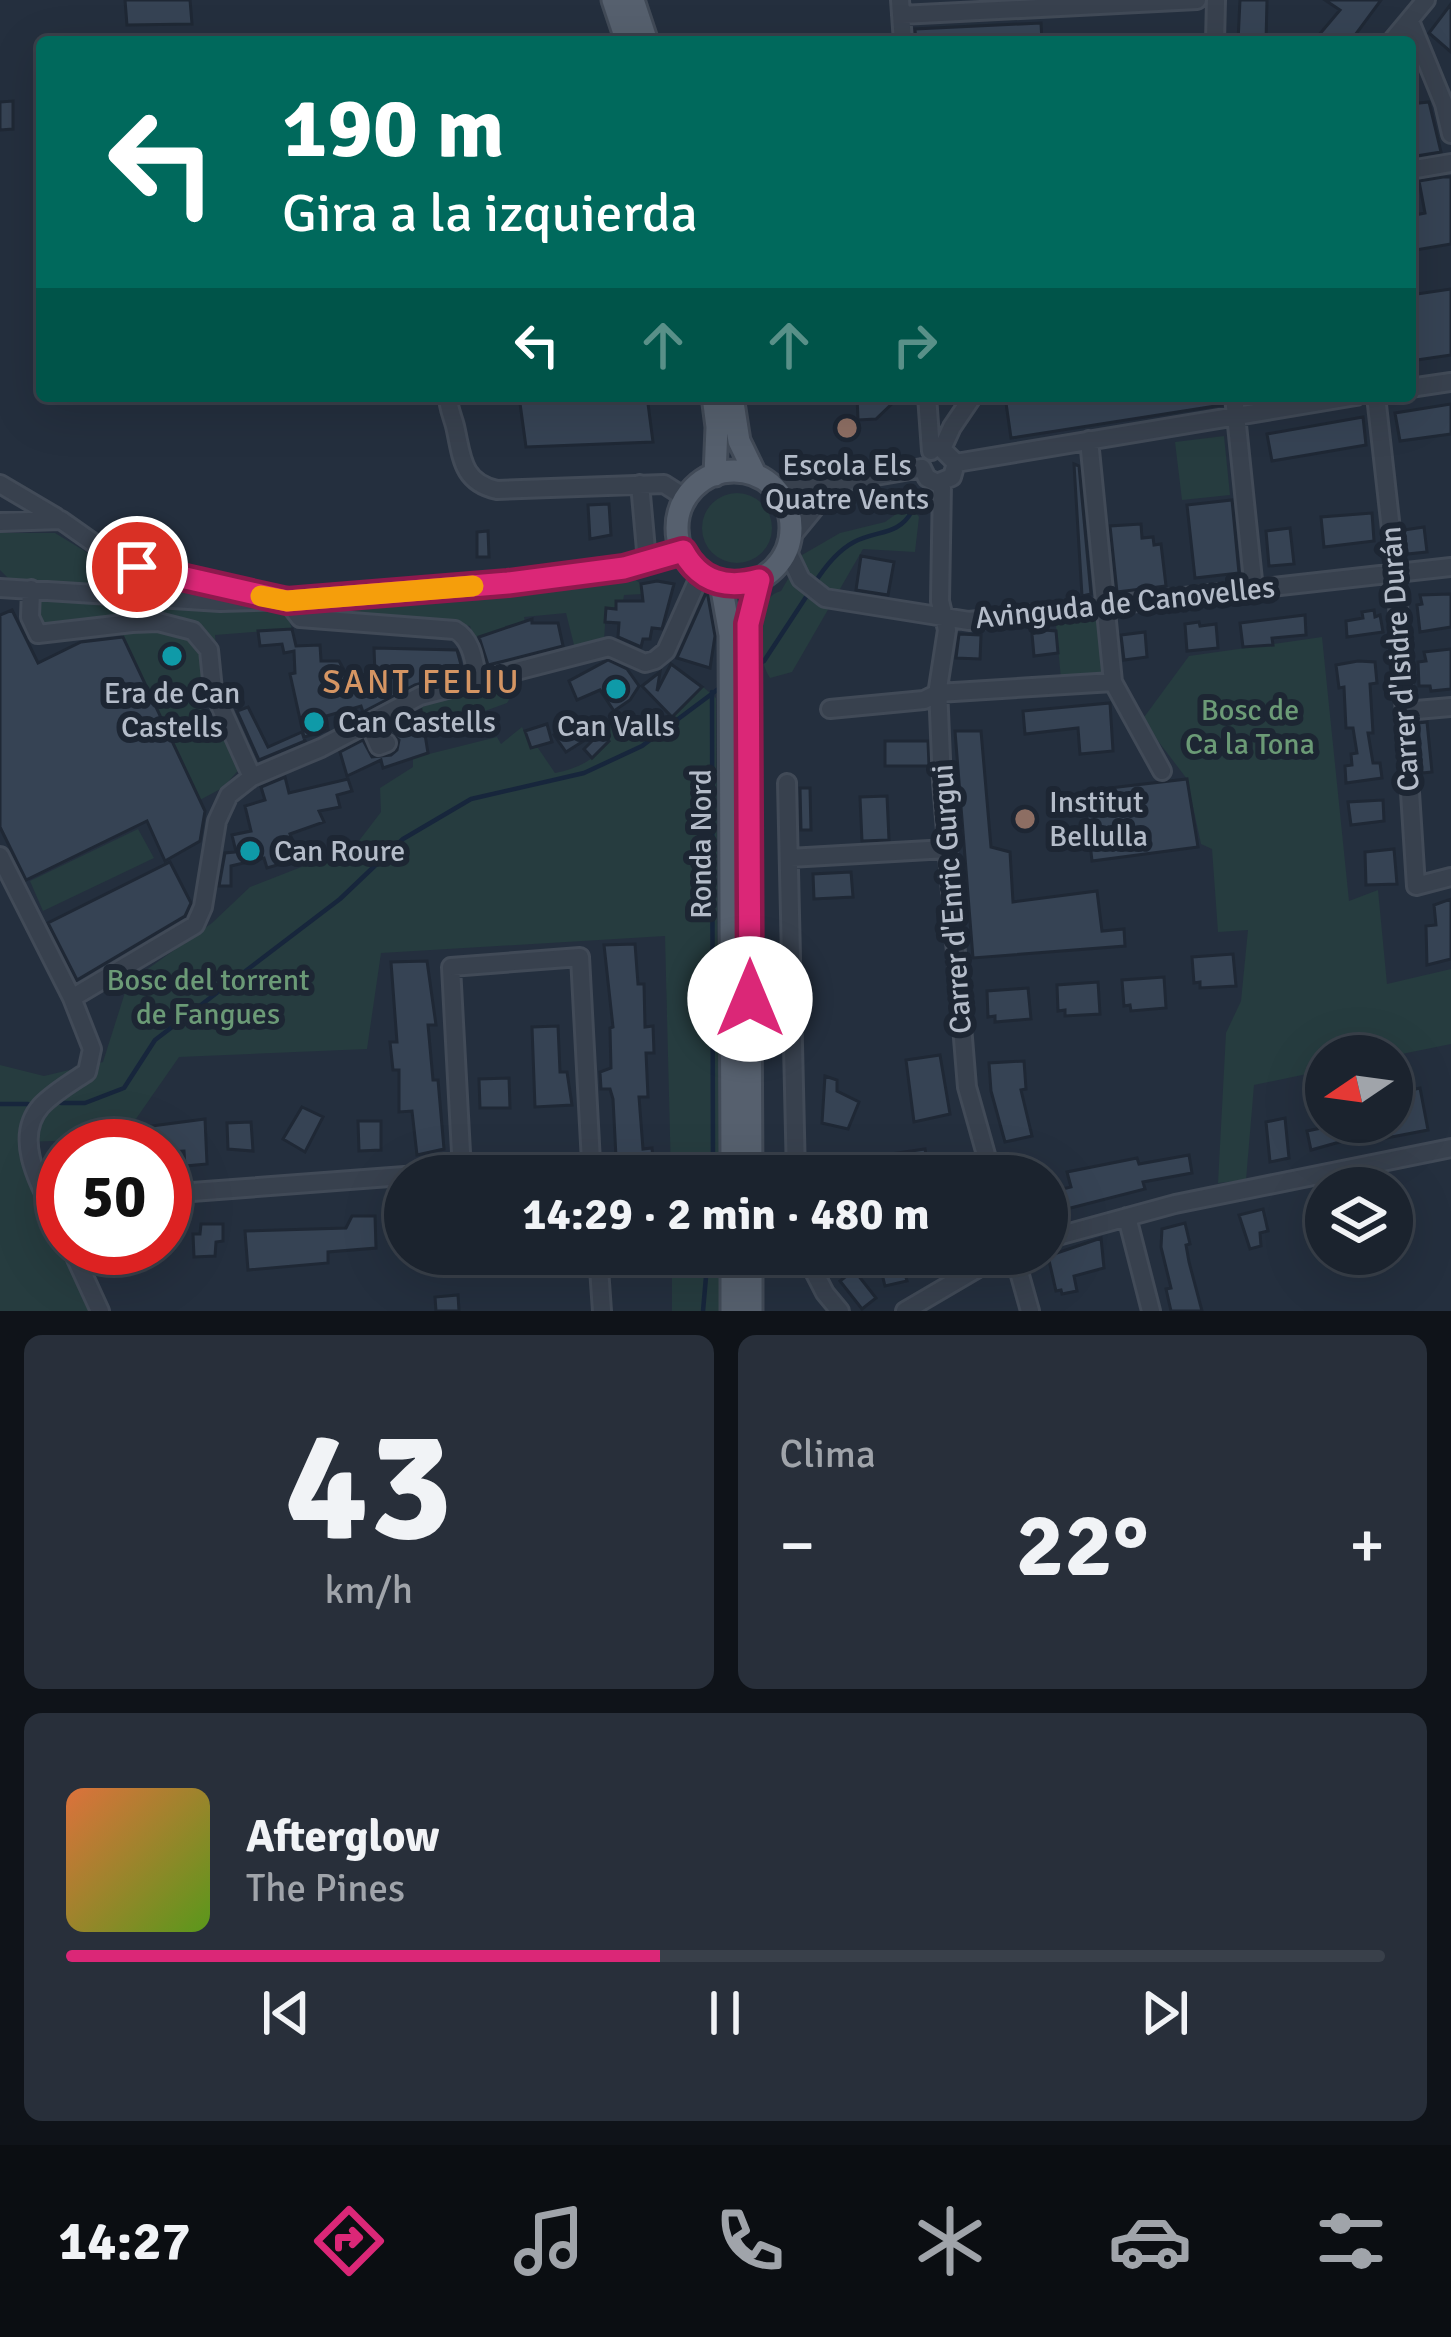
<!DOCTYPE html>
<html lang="es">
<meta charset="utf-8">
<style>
:root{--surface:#1b232e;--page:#282f3a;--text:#f1f3f6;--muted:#a0a4aa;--line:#39404a;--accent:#db2777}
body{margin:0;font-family:Signika,sans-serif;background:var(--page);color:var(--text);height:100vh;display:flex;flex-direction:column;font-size:45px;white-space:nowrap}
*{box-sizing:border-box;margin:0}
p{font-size:39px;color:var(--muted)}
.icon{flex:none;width:66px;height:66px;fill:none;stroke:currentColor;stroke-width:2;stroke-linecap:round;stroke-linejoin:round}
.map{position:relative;height:1311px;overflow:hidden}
.drawer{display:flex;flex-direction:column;gap:24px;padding:24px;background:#0f1319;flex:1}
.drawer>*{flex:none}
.top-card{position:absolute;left:36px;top:36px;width:1380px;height:366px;border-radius:12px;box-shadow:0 12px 48px #0002,0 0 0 3px var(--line);background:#00695c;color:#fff;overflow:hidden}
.needle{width:78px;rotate:257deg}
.fabs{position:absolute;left:1305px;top:1035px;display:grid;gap:24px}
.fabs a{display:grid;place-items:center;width:108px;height:108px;border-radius:50%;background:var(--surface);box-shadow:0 12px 48px #0002,0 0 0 3px var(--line);font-size:60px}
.speed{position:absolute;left:36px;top:1119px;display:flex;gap:24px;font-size:60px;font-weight:700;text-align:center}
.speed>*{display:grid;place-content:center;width:156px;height:156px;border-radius:50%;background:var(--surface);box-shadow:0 12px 48px #0002,0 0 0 3px var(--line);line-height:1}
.speed .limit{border:18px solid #d22;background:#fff;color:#111}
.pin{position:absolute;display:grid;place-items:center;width:102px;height:102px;color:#fff;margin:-51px;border:6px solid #fff;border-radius:50%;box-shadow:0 3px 12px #0007}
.me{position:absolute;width:132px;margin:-66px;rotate:0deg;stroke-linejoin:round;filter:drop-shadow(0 0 9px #0008)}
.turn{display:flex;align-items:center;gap:42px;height:252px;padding:0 48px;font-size:54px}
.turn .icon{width:156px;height:156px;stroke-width:2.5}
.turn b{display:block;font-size:84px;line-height:102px}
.lanes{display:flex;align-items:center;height:114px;padding:0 48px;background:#0003;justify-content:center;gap:60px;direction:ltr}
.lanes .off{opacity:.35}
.big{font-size:90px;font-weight:700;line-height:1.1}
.drawer .card{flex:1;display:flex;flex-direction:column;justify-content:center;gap:18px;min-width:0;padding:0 42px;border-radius:18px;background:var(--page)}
.drawer .dial{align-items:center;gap:0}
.dial b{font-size:156px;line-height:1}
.song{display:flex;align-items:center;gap:36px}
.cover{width:144px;height:144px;border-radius:18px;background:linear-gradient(135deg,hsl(20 70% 55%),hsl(90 70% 35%))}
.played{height:12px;border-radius:6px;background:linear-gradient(90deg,var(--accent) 45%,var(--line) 45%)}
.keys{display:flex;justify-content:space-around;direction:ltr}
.heat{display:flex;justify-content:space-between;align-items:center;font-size:66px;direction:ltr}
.drawer .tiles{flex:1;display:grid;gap:24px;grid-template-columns:1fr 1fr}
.card:last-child{grid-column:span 2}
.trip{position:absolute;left:384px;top:1155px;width:684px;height:120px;border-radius:60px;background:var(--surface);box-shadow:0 12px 48px #0002,0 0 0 3px var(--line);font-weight:700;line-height:120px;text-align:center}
.dock{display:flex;height:192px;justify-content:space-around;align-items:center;background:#0b0e12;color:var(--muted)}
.dock .icon{width:84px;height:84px}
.dock .on{color:var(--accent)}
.dock b{font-size:54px;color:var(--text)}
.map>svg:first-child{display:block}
.green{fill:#263c3f}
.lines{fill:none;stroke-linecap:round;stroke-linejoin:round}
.stream{stroke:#17263c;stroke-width:4.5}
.building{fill:#364354;stroke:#1f2835;stroke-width:3}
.minor-casing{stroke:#414a57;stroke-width:22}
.major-casing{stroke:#414a57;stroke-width:27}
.minor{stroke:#38414e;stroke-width:16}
.major{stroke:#56606e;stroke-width:21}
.route-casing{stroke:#8e194d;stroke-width:30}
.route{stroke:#db2777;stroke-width:21}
.slow{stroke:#f59e0b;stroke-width:21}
.education-dot{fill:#8d6e63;stroke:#1d2633;stroke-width:4.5}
.culture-dot{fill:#0f9aa8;stroke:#1d2633;stroke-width:4.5}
.labels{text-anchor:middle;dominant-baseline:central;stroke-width:12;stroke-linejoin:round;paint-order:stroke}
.poi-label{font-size:30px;fill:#b4bcc9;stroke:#1d2633}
.street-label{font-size:30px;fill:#b4bcc9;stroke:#1d2633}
.park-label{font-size:30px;fill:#6b9a76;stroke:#1d2633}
.neighbourhood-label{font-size:33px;letter-spacing:3px;fill:#d59563;stroke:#1d2633}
</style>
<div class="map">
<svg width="1451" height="1311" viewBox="0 0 1451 1311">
<rect width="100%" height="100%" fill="#242f3e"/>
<path class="green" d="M1224 436 1230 495 1182 500 1175 442Z
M702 528a35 35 0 1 1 70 0a35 35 0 1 1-70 0Z
M910 504 919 517 915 552 863 549 792 672 770 678C756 658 752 598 781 591L802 555 840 533 885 522Z
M0 533H55L101 561 177 590 10 580 0 570Z
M629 575 641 584 642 594 624 595 623 601 616 602V609H606L604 640 575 649 566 613 524 617 525 622 505 626 513 659 494 633 473 638 470 626 302 608 448 600Z
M36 594 97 603 284 607 292 629 215 635 216 647 193 626 38 629Z
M1101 616 1109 677 1061 679 1056 625Z
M149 626C193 639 201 633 208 681 188 703 201 707 216 722 226 732 233 755 240 768L224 787 200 800 119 629Z
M1322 637 1349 901 1378 890 1387 984 1451 969V1044L1392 1056H1326V1070L1254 1085 1246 1180 1218 1183 1226 1033 1241 1001 1248 930 1218 932 1212 849 1201 844 1187 779 1142 720 1189 656Z
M508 683 512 695 507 703 413 737 405 727 424 722 419 705Z
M702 686 716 698 719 1176H671L665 936 381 953 367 1049 179 1057 122 1139 20 1142 48 1234 59 1236 92 1311H0V1065L44 1076 103 1062 128 983 212 923 250 887 355 846 381 812 380 788 413 767V758L497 737 501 744 522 727 531 748H538L555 773C582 768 609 754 610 724L626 715 647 730C669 724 686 704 702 686Z
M138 829 154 858 43 911 30 881Z
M672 1254H719V1311H672Z"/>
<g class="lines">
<path class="stream" d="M814 584C824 568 837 551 854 542 876 530 899 536 912 511
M755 666 764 661 808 594
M712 692 713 1176
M61 1103H85L124 1088 155 1040 340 899 403 839 471 799 584 773 642 746 725 684
M0 1104H28
M703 1311 708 1254"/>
</g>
<path class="building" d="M125 0H190L192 24 127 25Z
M1240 0H1267L1266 42H1238Z
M1325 0H1381L1350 42H1313L1340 10Z
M1451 4V52L1429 33Z
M1041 23 1042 42H916L915 29Z
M13 101V129L0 130V102Z
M1429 102 1441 152 1410 157V104Z
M1443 177H1451V244L1410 251V216L1425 213 1419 181Z
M1451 289V355L1410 361V295Z
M519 396H647L653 442 526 447Z
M857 396H900L876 419 858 420Z
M1005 396H1221L1222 405 1011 438Z
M1451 404V434L1400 441 1395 413Z
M1363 417 1366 445 1272 461 1267 434Z
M1074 464 1079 466 1091 594 1082 596Z
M1232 500 1239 573 1195 578 1187 505Z
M609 504 611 535 590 539 588 505Z
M1372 513 1374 541 1324 547 1321 517Z
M1141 524 1142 538 1153 537 1154 545 1161 544 1166 586 1117 592 1110 526Z
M1424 527 1427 552 1407 554 1404 530Z
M1290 528 1294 564 1269 566 1266 531Z
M488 531 489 557H477V532Z
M861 556 894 562 888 595 856 590Z
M657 581 674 584 662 629 652 628 650 639H643L641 647 618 637 619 623 605 622 606 608 616 609V601H643L641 584Z
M707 591 715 636 710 668 677 658Z
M1451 594V627L1420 632 1417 605 1422 604 1420 595Z
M12 610 38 663 81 642 123 637 205 811 200 841 165 861 147 821 26 880 0 827V615Z
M1374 610 1375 617 1380 615 1383 632 1347 637 1346 621 1363 618 1362 612Z
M1305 615 1306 635 1272 638 1273 645 1243 647 1240 623Z
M532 619V623H558L563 646 488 665 479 637Z
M1199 622 1200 626 1216 624 1218 648 1187 651 1185 624Z
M292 629 296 646 320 645 321 661H339L348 677 375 673 374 648 457 650 463 672 415 685 363 712 361 706 326 716 328 730 304 737 290 674 295 673 294 651 284 653 282 644 260 646 258 631Z
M1044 630 1056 631 1058 653 1034 656 1032 634Z
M1145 632 1147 657 1124 660 1121 635Z
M959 634 981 635 980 659 956 658Z
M1451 649V689L1431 691 1430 686H1419L1418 662 1426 661 1424 652Z
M608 660 627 669 639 686 630 700 614 711 600 690 577 700 569 681Z
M1358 661 1375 662 1377 683 1370 684 1373 733H1368L1373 763H1380L1382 778 1346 783 1345 766 1352 765 1351 754 1357 753 1353 728H1346L1344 687 1339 688 1336 665Z
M671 664 702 687 672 717 642 686 660 672 657 691Z
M1110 703 1113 751 1080 754 1078 728 1025 734 1023 711Z
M248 707 268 747 302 732 305 741 259 760 237 711Z
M421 710 428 753 383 768 381 760 347 776 340 752 363 740 372 757 391 755 397 750 399 740 385 729Z
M573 722 585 740 566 752 554 735Z
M1427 722 1432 772 1422 773 1418 723Z
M547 724 552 742 531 748 525 731Z
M602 731 609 741 592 758 584 749Z
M955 731H981L991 847 1010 852 1013 902 1097 891 1102 931 1124 929 1125 946 973 958Z
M885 741H928L929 766H885Z
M285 777 289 793 348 779 352 791 337 795 340 807 319 811 324 822 290 834 295 847 286 849 291 861 267 868 264 858 231 866V886H219L225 853 236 852 232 835 251 831 245 806 265 800 261 787Z
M1187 779 1198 847 1092 861 1084 791Z
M800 788H810L811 830H801Z
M887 796 889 840 862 841 860 797Z
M1383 800 1384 821 1351 825 1348 802Z
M1394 849 1397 884 1366 885 1365 852Z
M170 862 191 903 185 916 77 980 48 923Z
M851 872 853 897 814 899 813 874Z
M1451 899V959L1427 965 1426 926 1436 925 1434 905Z
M635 944 638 984H644L645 1027 653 1026 654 1053H646L648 1097H639L643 1149 652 1148 654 1170 617 1176 613 1099 610 1089H601L600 1072 611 1068 610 1028 613 1027 604 945Z
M1233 954 1236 986 1200 988V982L1194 983 1192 957Z
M427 961 436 1025H428L433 1080H438L444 1149 417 1155 412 1111 399 1112V1070H393L390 1042H397L391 962Z
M1164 977 1166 1008 1131 1011 1130 1005 1124 1006 1122 980Z
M1098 982 1100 1014 1065 1016V1010L1058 1011 1057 985Z
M1028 988 1031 1019 995 1022V1016L988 1017 987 991Z
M558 1026 560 1072H567L572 1105 535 1107 532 1027Z
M940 1055 950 1114 914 1122 906 1060Z
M1024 1061 1026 1089 1021 1090 1032 1136 1005 1142 991 1091 989 1063Z
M825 1076 837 1080V1091L859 1102 848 1129 822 1123Z
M509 1078 510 1108H480L479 1079Z
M1420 1088 1428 1130 1355 1144 1354 1138 1311 1150 1307 1131 1350 1122H1396L1392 1094Z
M302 1107 323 1117 305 1152 283 1139Z
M1285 1118 1289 1158 1270 1162 1266 1122Z
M205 1119 207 1164 185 1166 184 1151 165 1152V1146H144V1127Z
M358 1121H381V1150L359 1151Z
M251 1122 253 1151 228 1149 227 1123Z
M925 1149 927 1161 961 1155 964 1176H895L891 1154Z
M1189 1155 1192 1173 1143 1182 1145 1189 1047 1214V1193L1071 1187 1067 1172 1137 1158 1139 1164Z
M402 1193 405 1238H388Z
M1263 1209 1268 1231 1260 1233 1261 1246 1250 1249 1239 1215Z
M352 1216H375L376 1248 328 1252V1263L248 1270 245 1231 346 1228Z
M1185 1223 1190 1244 1186 1245 1189 1262 1202 1311H1171L1166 1289 1171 1288 1161 1247 1162 1229Z
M201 1224H223V1241L216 1242 215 1256 194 1257 193 1234H200Z
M1101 1238 1104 1268 1074 1276 1077 1291 1062 1294 1061 1290 1056 1291 1048 1256Z
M877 1254H900L907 1281 885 1286Z
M854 1270 876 1298 862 1309 840 1281Z
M458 1295 459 1311H436L435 1297Z"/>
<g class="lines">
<g class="minor-casing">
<path id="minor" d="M900 0 903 42
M901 15 1197 0
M1410 21 1444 104 1451 134
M1215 42 1216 0
M1391 42 1426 0
M1410 170 1451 163
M1410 388 1451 382
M448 396C448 407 452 415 455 426 462 456 461 482 497 490L664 484 686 498
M927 396 931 451
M1234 396 1254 590
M1376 396 1396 574 1416 886 1451 877
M1089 440 1113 682 1162 771
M942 449 952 427 973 396
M956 463 1356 396
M922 468 927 478 937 483 952 477 956 463 942 449
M942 483 940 601 947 630 938 688 942 782 967 1087 992 1176
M0 484 56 517
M640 484 647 561
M771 484 801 489 922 468
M0 522 61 520 112 556 137 567 246 593
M791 537 823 498 842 488
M787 550 801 579 825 598 969 621 1451 567
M0 588 220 602 324 599 508 583 624 568 683 551
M31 589 30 617 38 634 132 623 158 622 193 631 209 650 213 690 252 777
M278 599 287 601 300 618 455 630C473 640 474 663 478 681
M830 709 924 700 938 693 1113 682
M1405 711 1451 707
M369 723 379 746 387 743
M787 783 796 1176
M0 856 72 998 92 1049 87 1072C72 1082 53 1093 41 1106 9 1142 47 1196 63 1231
M789 858 947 849
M72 998 195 925 203 907 217 821 229 795 252 777 321 748 420 696 609 647 645 663 655 660 666 651 700 575
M165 1194 591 1162 580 957 451 967 462 1171
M1127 1217 1151 1311
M1047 1239 1175 1204 1451 1148
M71 1248 100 1311
M598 1254 602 1311
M805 1254 825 1293 840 1311
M1014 1254 1030 1311
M905 1311 1002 1254"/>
</g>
<g class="major-casing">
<path id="major" d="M613 0 627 42
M633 0 647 42
M713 396 717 427 715 475
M732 396 739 441 755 474
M677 528a57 57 0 1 1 114 0a57 57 0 1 1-114 0Z
M721 584 730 635 732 1176
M751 1176 748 624 759 580
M732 1254V1311
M751 1254V1311"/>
</g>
<use href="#minor" class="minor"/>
<use href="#major" class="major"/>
</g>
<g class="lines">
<g class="route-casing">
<path id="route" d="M137 567 287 601 508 583 624 568 683 551C700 582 726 589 759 580L748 624 750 999"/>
</g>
<use href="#route" class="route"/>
<path class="slow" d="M261 596 287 601 473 586"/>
</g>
<g class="education-dot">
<circle cx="847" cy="428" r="12"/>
<circle cx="1025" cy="819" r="12"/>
</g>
<g class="culture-dot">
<circle cx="172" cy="656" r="12"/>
<circle cx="616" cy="689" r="12"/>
<circle cx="314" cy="722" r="12"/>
<circle cx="250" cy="851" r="12"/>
</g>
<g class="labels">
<g class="poi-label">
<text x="847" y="465">Escola Els<tspan x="847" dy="34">Quatre Vents</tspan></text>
<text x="172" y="693">Era de Can<tspan x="172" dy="34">Castells</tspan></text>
<text x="338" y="722" text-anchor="start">Can Castells</text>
<text x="616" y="726">Can Valls</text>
<text x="1049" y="802" text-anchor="start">Institut<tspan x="1049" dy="34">Bellulla</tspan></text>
<text x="274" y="851" text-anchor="start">Can Roure</text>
</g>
<g class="street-label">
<text transform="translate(1125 603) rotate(-6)">Avinguda de Canovelles</text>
<text transform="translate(1400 659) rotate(-94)">Carrer d'Isidre Durán</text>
<text transform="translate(701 844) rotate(-90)">Ronda Nord</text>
<text transform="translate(952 899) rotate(-94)">Carrer d'Enric Gurgui</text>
</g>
<g class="park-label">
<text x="1250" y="710">Bosc de<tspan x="1250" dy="34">Ca la Tona</tspan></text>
<text x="208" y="980">Bosc del torrent<tspan x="208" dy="34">de Fangues</tspan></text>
</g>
<g class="neighbourhood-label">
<text x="422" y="682">SANT FELIU</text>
</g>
</g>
</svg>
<div class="fabs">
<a><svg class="needle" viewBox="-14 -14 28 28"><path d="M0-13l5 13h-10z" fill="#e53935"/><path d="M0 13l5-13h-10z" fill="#a0a4aa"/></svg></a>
<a><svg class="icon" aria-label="layers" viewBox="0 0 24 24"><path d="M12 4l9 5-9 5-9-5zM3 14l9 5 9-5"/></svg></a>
</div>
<div class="speed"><div class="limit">50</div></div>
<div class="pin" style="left:137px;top:567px;background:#d93025"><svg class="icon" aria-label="arrive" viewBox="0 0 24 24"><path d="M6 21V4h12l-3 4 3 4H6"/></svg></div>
<svg class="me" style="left:750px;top:999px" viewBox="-20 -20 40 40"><circle r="19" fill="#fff"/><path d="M0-13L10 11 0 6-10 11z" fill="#db2777"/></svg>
<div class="trip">14:29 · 2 min · 480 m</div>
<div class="top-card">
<div class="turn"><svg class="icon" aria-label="left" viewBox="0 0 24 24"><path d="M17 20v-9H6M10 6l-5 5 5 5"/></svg><div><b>190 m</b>Gira a la izquierda</div></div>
<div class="lanes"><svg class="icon" aria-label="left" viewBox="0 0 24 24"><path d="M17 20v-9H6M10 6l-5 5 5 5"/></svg><svg class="icon off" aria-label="ahead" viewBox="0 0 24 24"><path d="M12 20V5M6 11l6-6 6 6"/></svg><svg class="icon off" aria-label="ahead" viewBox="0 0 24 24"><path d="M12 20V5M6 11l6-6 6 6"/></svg><svg class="icon off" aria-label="right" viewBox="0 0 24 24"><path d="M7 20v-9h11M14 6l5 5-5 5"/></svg></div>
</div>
</div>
<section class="drawer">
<div class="tiles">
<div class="card dial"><b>43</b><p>km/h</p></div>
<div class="card"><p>Clima</p>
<div class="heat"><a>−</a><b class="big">22°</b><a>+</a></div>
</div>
<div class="card">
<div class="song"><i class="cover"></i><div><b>Afterglow</b><p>The Pines</p></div></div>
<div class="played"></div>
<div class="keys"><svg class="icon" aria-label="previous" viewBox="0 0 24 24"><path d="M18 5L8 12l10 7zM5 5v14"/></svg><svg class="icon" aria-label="pause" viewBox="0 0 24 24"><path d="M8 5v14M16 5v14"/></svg><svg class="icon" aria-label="next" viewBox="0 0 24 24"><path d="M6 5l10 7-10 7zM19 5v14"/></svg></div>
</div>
</div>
</section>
<nav class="dock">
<b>14:27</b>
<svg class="icon on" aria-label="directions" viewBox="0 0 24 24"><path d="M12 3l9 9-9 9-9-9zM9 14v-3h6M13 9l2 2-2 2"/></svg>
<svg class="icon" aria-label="music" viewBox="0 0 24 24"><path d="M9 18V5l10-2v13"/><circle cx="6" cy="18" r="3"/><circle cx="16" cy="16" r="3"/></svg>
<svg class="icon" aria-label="phone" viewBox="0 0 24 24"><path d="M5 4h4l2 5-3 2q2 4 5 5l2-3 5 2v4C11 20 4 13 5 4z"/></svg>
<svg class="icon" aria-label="climate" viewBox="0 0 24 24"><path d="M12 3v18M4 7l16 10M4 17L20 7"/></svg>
<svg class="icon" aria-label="car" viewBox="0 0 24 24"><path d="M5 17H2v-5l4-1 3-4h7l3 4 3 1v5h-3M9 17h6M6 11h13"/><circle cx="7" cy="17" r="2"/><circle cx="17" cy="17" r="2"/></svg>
<svg class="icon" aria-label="filters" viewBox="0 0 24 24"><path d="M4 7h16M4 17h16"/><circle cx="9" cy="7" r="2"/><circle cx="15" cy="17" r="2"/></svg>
</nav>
